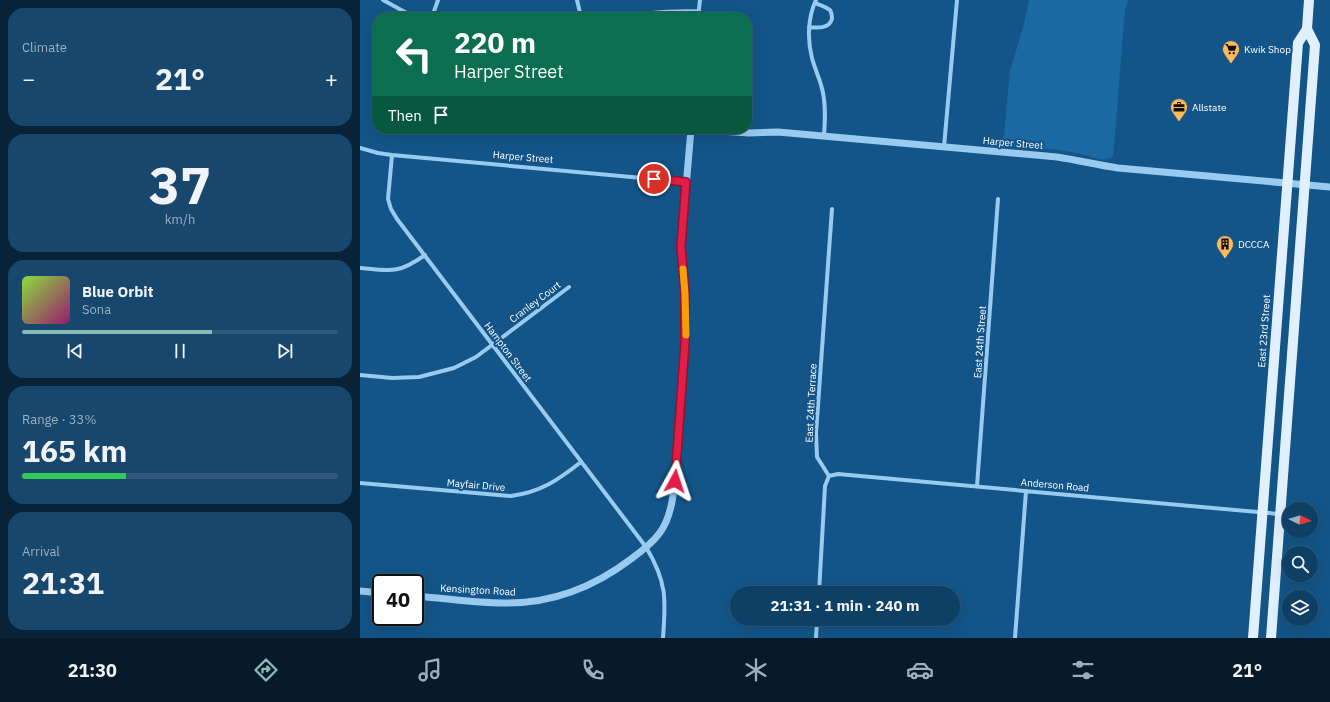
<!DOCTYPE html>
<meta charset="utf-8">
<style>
:root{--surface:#0e4066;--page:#17476c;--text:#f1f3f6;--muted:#9bafbf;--line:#2e597a;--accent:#8bbbb9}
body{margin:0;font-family:"IBM Plex Sans",sans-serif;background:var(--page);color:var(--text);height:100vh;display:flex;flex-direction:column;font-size:15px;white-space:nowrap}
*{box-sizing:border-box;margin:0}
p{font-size:13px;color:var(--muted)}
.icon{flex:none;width:22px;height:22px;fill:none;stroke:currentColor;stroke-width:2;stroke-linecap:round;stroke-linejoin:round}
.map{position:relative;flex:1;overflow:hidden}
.panel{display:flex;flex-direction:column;gap:8px;padding:8px;background:#082338;width:360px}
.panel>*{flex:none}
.guide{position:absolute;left:12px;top:12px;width:380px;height:122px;border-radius:16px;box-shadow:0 4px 16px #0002,0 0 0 1px var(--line);background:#0b6e4f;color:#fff;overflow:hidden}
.needle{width:26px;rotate:95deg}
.tools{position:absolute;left:922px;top:502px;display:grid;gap:8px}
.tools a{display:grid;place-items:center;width:36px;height:36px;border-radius:50%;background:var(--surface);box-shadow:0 4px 16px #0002,0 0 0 1px var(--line);font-size:20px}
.speed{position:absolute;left:12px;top:574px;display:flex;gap:8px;font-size:20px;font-weight:700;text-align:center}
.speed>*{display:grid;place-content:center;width:52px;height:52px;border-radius:50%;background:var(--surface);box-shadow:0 4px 16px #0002,0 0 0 1px var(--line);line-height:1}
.speed .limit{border:2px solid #111;border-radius:6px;background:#fff;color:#111}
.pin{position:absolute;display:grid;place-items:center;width:34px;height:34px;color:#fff;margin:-17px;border:2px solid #fff;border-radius:50%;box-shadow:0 1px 4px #0007}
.me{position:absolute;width:44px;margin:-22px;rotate:5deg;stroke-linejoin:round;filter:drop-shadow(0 0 3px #0008)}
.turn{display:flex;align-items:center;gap:14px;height:84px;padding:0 16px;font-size:18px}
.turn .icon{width:52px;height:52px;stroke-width:2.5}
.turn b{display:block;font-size:28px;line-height:34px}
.then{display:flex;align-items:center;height:38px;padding:0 16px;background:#0003;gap:8px;font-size:15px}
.big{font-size:30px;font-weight:800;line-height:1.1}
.panel .card{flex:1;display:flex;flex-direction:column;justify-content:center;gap:6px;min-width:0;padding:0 14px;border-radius:16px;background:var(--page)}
.panel .dial{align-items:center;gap:0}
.dial b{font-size:52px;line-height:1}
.song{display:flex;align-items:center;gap:12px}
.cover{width:48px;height:48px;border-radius:6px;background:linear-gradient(135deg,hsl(90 70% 55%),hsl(320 70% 35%))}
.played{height:4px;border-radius:2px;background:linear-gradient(90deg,var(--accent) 60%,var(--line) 60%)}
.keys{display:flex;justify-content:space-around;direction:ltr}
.heat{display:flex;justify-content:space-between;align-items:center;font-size:22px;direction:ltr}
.charge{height:6px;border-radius:3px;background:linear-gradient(90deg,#34c759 33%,var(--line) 0)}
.trip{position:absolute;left:370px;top:586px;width:230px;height:40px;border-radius:20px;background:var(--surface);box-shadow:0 4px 16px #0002,0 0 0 1px var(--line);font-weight:800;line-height:40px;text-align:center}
.tabs{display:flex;height:64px;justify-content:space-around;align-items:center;background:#061a29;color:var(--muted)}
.tabs .icon{width:28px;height:28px}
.tabs .active{color:var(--accent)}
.tabs b{font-size:18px;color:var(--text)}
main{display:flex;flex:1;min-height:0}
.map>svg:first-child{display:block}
.green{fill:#1b69a2}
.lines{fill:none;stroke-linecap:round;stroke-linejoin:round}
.minor{stroke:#98cbef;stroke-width:4}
.tertiary{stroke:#98cbef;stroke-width:7}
.primary{stroke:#e1f0ff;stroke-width:10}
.route-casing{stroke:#92132f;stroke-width:10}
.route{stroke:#e11d48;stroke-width:7}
.slow{stroke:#f59e0b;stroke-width:7}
.labels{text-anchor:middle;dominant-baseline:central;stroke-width:4;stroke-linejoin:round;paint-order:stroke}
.poi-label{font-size:10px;fill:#fff;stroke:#135588;text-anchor:start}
.street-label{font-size:10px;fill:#fff;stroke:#135588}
</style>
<main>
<section class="panel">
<div class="card"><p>Climate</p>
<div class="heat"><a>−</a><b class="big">21°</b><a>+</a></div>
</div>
<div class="card dial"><b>37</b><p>km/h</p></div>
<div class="card">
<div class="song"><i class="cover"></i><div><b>Blue Orbit</b><p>Sona</p></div></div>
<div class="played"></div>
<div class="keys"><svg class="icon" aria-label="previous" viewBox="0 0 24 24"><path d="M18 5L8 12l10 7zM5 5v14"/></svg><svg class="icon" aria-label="pause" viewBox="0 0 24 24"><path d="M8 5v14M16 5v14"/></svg><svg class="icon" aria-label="next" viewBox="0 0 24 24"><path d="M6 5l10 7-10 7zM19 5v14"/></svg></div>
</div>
<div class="card"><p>Range · 33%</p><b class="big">165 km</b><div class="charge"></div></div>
<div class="card"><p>Arrival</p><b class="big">21:31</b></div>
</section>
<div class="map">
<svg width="970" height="638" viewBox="0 0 970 638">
<rect width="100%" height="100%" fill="#135588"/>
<path class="green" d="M669 0H768L765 10 754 147 753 156C744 164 731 156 721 154 696 148 669 148 643 145L650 71 664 24Z"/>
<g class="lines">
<path class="minor" d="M23 0 54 17
M217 0 221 17
M456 0C448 17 447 39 452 58 455 70 461 81 463 93 466 107 465 121 464 136
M72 17 78 0
M263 17C289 12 313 11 339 11
M338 17 340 0
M449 27C457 28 469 29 472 19 472 16 472 13 470 10 466 7 460 5 455 3
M584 147 597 0
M0 148 18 153 32 155 326 182
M32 155 28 199 31 209 37 219 286 547C307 582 306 599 303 638
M0 268C31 271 38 274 65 255
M0 375 32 378 59 377 94 368 116 357 209 287
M469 476 478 474 919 514
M469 476 457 457 456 433 472 209
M0 483 151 496C181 492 198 480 221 462
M617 486 638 199
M459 593 465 486 469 476
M456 638 457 619
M655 638 666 491"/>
<path class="tertiary" d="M333 129 389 133 418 132 697 157C718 160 737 165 758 168L970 187
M0 591 21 593
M55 596C84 598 114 603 143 603 190 604 234 587 271 559 297 540 308 529 313 496L325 343V294L321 246 331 129"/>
<path class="primary" d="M893 638 938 43 947 29 949 0
M911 638 955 45 947 29"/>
</g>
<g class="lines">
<g class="route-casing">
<path id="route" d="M294 179 326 182 321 246 325 294V343L315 481"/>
</g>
<use href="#route" class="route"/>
<path class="slow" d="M323 269 325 294 326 335"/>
</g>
<defs>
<g id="supermarket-pin" transform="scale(0.9)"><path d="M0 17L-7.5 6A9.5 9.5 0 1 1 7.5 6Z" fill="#ffb957" stroke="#135588"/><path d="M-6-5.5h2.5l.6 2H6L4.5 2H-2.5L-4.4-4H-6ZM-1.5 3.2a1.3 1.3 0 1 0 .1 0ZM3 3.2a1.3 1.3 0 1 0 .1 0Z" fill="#111"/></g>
<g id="office-pin" transform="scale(0.9)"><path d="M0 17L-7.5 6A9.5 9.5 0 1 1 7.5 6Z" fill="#ffb957" stroke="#135588"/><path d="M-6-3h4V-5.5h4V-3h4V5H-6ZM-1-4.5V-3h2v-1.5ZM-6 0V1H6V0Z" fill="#111"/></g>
<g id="building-pin" transform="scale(0.9)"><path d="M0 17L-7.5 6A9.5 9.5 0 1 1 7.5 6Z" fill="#ffb957" stroke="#135588"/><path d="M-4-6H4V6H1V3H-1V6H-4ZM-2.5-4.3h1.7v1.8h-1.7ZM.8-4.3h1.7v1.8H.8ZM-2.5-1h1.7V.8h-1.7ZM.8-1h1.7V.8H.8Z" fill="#111"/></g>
</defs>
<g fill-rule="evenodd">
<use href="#supermarket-pin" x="871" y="49"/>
<use href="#office-pin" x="819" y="107"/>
<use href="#building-pin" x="865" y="244"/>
</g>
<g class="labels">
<g class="poi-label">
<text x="884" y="49">Kwik Shop</text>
<text x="832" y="107">Allstate</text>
<text x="878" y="244">DCCCA</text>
</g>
<g class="street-label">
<text transform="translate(653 143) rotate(5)">Harper Street</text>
<text transform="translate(163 157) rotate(5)">Harper Street</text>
<text transform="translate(175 302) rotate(-37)">Cranley Court</text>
<text transform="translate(904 331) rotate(-86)">East 23rd Street</text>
<text transform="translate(620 342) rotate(-86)">East 24th Street</text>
<text transform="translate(148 352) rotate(53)">Hampton Street</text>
<text transform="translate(451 403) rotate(-87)">East 24th Terrace</text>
<text transform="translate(116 485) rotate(5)">Mayfair Drive</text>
<text transform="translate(695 485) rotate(5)">Anderson Road</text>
<text transform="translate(118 590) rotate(3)">Kensington Road</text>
</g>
</g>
</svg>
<div class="tools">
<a><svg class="needle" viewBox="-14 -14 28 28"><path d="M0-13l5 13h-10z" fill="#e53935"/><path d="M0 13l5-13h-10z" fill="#9bafbf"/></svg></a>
<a><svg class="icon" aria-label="search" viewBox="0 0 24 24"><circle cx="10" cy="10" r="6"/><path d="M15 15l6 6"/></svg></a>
<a><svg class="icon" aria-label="layers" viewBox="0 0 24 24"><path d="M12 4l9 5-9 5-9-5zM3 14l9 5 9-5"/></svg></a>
</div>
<div class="speed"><div class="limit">40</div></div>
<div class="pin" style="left:294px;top:179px;background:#d93025"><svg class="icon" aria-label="arrive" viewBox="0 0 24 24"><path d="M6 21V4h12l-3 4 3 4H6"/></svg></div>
<svg class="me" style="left:315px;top:481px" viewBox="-20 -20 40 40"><path d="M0-17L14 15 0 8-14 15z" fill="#e11d48" stroke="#fff" stroke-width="4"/></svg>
<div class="trip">21:31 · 1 min · 240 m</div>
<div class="guide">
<div class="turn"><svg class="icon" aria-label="left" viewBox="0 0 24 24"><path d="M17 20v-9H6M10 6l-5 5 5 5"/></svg><div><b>220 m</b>Harper Street</div></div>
<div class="then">Then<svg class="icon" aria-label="arrive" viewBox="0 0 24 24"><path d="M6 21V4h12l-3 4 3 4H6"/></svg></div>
</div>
</div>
</main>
<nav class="tabs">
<b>21:30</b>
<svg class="icon active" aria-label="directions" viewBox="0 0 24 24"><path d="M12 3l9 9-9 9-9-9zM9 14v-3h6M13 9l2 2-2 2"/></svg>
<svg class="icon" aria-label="music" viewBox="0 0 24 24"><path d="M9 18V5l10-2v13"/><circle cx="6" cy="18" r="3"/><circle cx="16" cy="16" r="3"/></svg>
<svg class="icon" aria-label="phone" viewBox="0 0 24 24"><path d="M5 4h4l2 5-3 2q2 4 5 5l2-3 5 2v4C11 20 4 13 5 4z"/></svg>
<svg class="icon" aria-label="climate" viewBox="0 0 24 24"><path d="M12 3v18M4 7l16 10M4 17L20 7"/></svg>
<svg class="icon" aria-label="car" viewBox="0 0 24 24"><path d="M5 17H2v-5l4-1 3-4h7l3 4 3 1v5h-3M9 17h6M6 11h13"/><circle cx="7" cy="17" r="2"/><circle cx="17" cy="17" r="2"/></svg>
<svg class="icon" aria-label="filters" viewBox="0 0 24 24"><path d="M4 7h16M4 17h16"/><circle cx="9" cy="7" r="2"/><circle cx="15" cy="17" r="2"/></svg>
<b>21°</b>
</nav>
